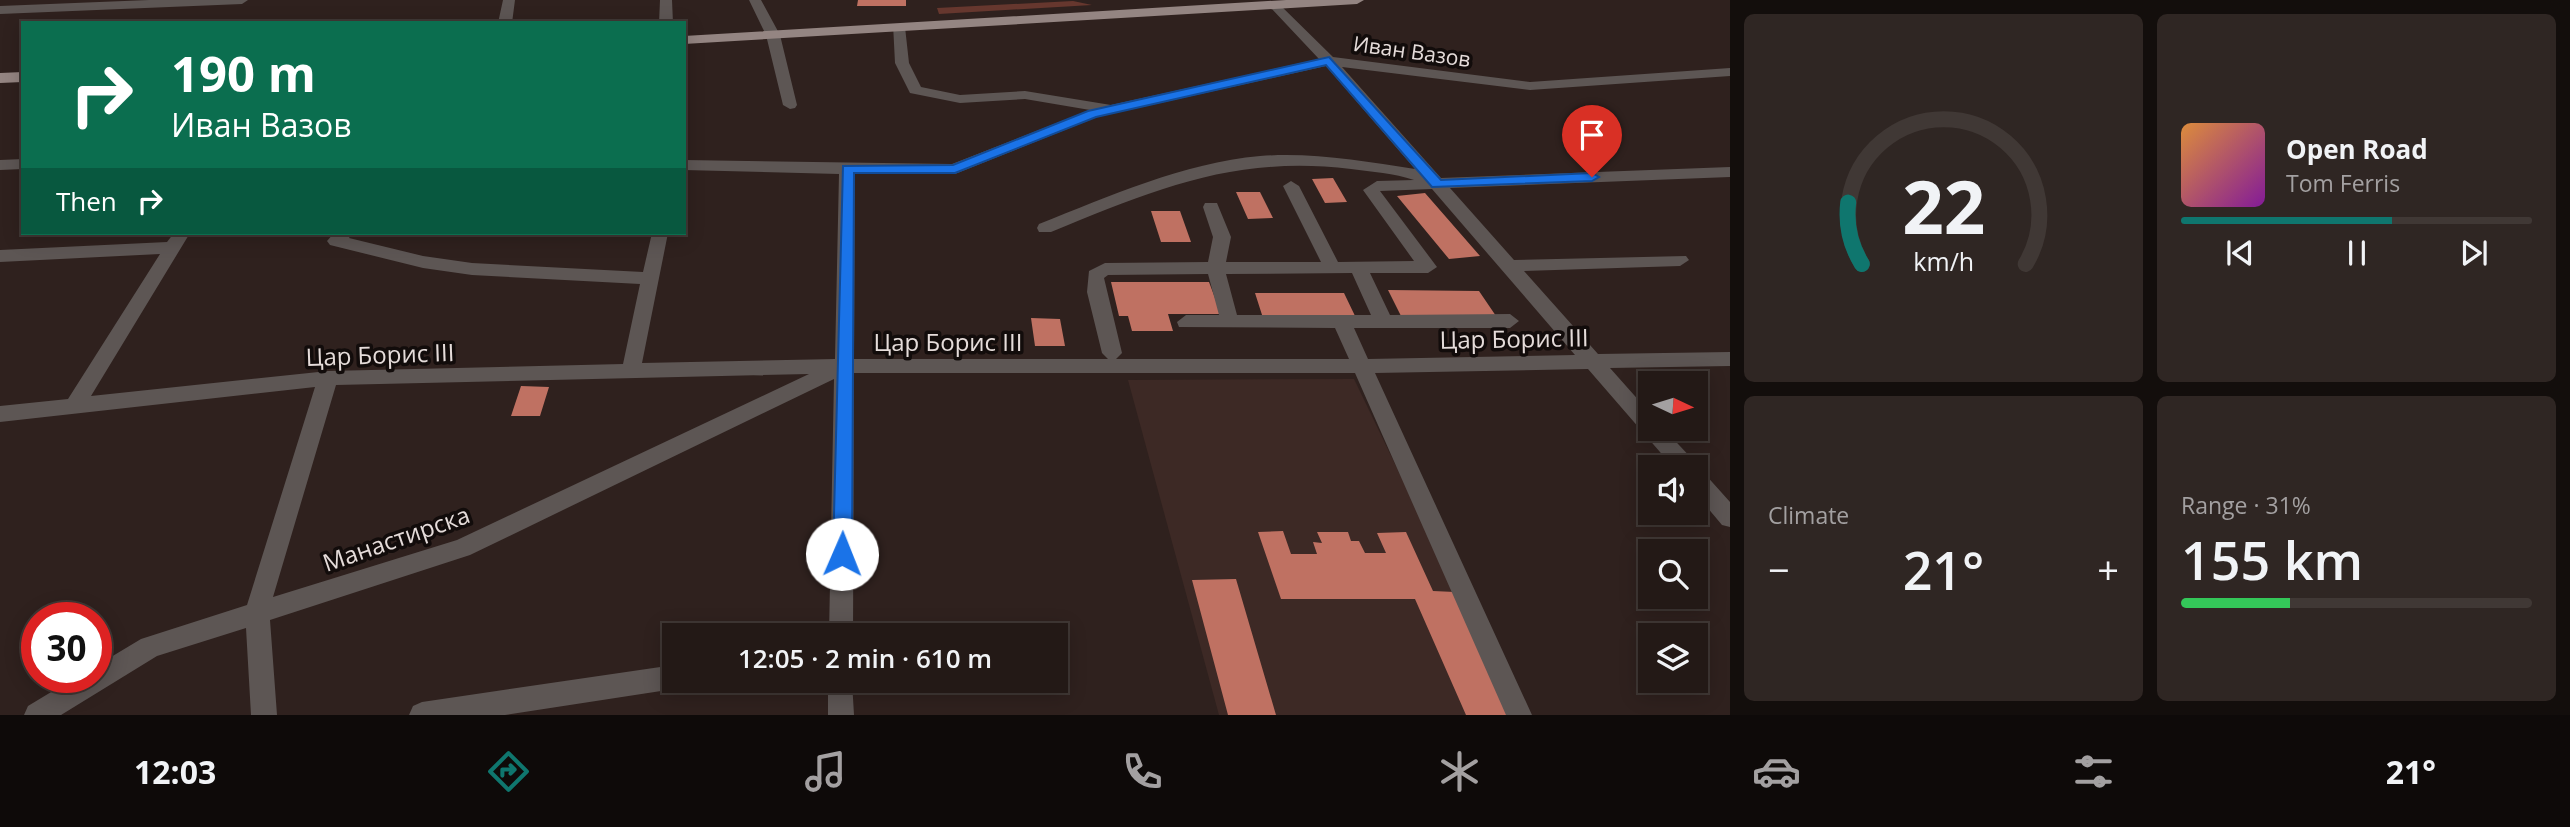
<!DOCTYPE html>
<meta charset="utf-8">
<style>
:root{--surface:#231916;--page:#2f2623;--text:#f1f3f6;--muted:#a3a0a1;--line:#403835;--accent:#0f766e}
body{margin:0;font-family:"Open Sans",sans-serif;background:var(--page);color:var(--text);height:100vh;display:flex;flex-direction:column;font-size:26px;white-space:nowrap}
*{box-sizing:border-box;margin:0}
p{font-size:23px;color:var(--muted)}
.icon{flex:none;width:38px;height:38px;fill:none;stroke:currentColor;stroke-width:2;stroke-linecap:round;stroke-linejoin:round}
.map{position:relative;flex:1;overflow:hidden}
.details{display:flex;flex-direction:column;gap:14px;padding:14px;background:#130e0c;width:840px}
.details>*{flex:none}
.hud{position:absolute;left:21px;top:21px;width:665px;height:214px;border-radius:0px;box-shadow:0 4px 18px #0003,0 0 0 2px var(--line);background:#0b6e4f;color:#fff;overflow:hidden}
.needle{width:46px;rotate:94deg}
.tools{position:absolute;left:1638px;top:371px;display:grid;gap:14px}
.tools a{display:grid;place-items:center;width:70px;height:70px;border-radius:0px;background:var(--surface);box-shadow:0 4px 18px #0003,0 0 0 2px var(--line);font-size:35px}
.speed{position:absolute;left:21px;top:602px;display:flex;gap:14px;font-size:35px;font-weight:700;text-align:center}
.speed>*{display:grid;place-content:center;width:91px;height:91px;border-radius:50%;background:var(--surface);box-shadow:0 4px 18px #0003,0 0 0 2px var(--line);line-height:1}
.speed .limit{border:10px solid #d22;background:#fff;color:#111}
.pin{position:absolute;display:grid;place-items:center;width:60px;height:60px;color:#fff;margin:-72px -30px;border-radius:50% 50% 50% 0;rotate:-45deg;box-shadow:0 0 7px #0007}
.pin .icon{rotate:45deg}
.me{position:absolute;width:77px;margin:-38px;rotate:1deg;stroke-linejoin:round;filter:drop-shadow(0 0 5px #0008)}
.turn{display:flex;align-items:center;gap:24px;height:147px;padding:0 35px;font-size:32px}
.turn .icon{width:91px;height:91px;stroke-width:2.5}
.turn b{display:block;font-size:49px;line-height:60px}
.then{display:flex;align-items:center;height:66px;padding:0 35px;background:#0003;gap:14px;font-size:26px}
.big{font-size:52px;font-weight:600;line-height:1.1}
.details .widget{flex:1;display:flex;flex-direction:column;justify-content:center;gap:10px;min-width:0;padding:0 24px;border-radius:10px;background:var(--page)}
.details .dial{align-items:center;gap:0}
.dial svg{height:182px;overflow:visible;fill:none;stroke:var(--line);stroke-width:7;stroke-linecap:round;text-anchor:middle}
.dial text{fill:var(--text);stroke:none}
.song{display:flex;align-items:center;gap:21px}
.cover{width:84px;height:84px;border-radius:10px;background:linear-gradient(135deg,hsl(30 70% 55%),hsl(290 70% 35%))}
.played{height:7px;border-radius:4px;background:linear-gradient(90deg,var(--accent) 60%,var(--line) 60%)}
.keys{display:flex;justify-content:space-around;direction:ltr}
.heat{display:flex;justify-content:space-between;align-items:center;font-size:38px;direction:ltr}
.charge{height:10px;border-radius:5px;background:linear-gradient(90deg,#34c759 31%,var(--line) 0)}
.details .tiles{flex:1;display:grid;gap:14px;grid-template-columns:repeat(2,1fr)}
.trip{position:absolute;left:662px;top:623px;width:406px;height:70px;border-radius:0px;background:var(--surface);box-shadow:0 4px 18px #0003,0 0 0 2px var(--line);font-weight:600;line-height:70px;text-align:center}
.dock{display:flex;height:112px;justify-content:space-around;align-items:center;background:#0e0a09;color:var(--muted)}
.dock .icon{width:49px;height:49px}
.dock .current{color:var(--accent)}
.dock b{font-size:32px;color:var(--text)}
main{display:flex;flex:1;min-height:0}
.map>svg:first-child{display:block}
.built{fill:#3d2925}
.green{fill:#66372e}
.building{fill:#bf7162}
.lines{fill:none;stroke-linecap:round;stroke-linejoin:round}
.minor{fill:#5d5654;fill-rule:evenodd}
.major{fill:#948582;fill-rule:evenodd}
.route{fill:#1a73e8;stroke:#114b97;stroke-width:2}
.labels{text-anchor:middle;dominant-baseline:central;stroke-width:7;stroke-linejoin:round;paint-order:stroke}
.far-street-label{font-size:21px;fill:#e5dcda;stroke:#120c0b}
.street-label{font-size:24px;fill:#e5dcda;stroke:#120c0b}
</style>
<main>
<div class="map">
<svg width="1730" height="715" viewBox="0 0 1730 715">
<rect width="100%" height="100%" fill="#2f211e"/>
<path class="built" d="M1354 379 1516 715H1219L1128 380Z"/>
<path class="green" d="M1073 1 1092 5 939 14 937 8Z"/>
<path class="building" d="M858 0H906V6H857Z
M1333 178 1347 202 1325 203 1312 179Z
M1236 192H1260L1273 218 1248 219Z
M1425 193 1480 256 1449 259 1397 196Z
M1151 211H1180L1191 242H1161Z
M1111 282H1209L1221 314H1168L1173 331H1132L1128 316H1119Z
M1388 290 1479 291 1496 316H1401Z
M1255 293H1344L1356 318H1263Z
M1031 318 1060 319 1065 346H1035Z
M521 386 549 387 540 416H511Z
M1283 531 1291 554H1317L1313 542 1322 543 1317 532H1348L1351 541H1359L1365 553H1386L1377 533 1406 532 1433 591 1455 592 1511 715H1466L1415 599H1281L1258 532Z
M1236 579 1276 715H1228L1192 580Z"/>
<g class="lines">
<path class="minor" d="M149 0H248L242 4 0 14V6Z
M503 0H515L512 23H498Z
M660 0H672L673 23H659Z
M749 0H761L780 35 797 105 795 108 790 109 783 105 766 35Z
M1276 1 1333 57 1530 82 1730 68V76L1530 90 1342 67 1441 178 1730 167V177L1450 188 1514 260 1686 256 1689 260 1680 266 1524 271 1598 354 1730 352V366L1610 368 1650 413V429H1664L1694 461 1697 467 1696 469 1673 467 1588 369 1375 373 1532 715H1506L1355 373H854L853 635H829L834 379 470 555 270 620 277 715H251L246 628 157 656 61 715H24L28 706 76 677H96V666L141 639 247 605 315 387 0 422V406L68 399 160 254 0 262V250L167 242 174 233H190L91 396 328 371 623 364 640 284 472 275 423 268 330 245 327 241 334 233H352L349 238 423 256 472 263 643 272 652 233H668L642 363 835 359 839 174 684 170V160L952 164 1090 110 1025 99 960 103 910 93 895 63 893 24 905 27 909 63 921 87 960 95 1025 91 1111 105 1319 59 1271 8 1270 5ZM1326 66 1415 169C1364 161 1311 152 1260 156 1183 163 1110 196 1039 224L1037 228 1039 232H1051C1156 189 1235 155 1351 169 1372 172 1394 173 1414 180L1377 181 1363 190 1414 261 1338 262 1299 186 1291 181 1283 186 1321 262H1226L1231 237 1217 203H1205L1203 207 1213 237 1208 262 1105 263 1089 271 1087 292 1102 353 1108 359H854L855 174H955L1097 117ZM1432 189 1575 355 1368 359 1354 328H1510L1519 321 1510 314 1390 315 1370 273H1428L1437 267 1380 191ZM1352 273 1371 315H1237L1226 274ZM1208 274 1219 315H1186L1177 322 1179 327 1335 328 1349 359H1116L1122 353 1104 278 1108 275ZM809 374 457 540 273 597 336 385Z
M23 159V169L0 170V160Z
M1696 470 1704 473 1730 502V527L1722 525 1696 494Z
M674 665V681H685L683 686 674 689 505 715H409L413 706 422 702Z
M828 681H852L854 715H828Z"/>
<path class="major" d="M1286 0H1364L1357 4 684 44V36Z
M23 72V82L0 83V73Z"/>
</g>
<path class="route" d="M1329 57 1441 180 1592 173 1599 177 1592 181 1432 187 1326 65 1096 117 955 173H854L852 554 849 560H835L833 554 843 166 953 165 1088 111Z"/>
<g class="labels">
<g class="far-street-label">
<text transform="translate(1412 51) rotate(8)">Иван Вазов</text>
</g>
<g class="street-label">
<text transform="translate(1514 338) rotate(-1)">Цар Борис III</text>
<text x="948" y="341">Цар Борис III</text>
<text transform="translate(380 354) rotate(-2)">Цар Борис III</text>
<text transform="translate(396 538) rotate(-19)">Манастирска</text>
</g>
</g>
</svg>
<div class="tools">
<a><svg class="needle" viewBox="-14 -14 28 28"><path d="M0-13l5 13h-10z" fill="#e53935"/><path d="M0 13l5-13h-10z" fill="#a3a0a1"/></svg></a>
<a><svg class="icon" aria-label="sound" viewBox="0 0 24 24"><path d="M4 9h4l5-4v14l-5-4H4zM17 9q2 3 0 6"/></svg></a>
<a><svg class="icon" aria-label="search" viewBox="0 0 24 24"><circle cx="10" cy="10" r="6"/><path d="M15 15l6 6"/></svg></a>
<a><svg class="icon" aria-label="layers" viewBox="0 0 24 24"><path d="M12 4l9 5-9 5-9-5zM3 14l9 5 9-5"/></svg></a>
</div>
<div class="speed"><div class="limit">30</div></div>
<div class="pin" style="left:1592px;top:177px;background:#d93025"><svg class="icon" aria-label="arrive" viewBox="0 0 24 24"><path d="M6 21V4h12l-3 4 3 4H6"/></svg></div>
<svg class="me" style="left:842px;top:554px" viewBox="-20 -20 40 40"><circle r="19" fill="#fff"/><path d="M0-13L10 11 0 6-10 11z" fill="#1a73e8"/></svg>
<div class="trip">12:05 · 2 min · 610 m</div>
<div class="hud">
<div class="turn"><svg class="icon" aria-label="right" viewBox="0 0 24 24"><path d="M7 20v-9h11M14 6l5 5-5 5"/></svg><div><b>190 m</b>Иван Вазов</div></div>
<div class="then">Then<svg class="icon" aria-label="right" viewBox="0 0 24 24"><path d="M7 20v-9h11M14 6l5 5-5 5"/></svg></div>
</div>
</div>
<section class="details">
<div class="tiles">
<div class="widget dial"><svg viewBox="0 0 100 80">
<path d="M14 69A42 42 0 1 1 86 69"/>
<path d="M14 69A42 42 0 0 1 8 42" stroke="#0f766e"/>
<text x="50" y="56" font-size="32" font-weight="700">22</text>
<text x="50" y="72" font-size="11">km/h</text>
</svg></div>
<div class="widget">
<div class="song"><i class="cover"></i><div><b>Open Road</b><p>Tom Ferris</p></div></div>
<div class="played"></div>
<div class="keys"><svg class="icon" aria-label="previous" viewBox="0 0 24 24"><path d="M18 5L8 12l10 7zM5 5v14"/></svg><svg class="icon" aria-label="pause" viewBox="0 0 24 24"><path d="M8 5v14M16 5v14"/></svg><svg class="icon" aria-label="next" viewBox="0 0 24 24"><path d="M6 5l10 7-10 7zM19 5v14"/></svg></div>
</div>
<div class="widget"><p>Climate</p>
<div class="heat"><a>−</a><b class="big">21°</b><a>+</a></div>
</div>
<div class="widget"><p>Range · 31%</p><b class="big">155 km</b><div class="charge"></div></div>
</div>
</section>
</main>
<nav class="dock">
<b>12:03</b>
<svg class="icon current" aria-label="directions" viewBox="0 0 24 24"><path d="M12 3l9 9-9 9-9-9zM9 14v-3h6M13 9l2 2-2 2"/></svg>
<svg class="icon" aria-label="music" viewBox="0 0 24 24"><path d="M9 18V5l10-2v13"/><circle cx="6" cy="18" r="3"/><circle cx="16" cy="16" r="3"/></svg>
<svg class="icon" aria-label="phone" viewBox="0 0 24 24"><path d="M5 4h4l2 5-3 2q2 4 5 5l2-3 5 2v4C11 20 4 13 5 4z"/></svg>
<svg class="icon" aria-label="climate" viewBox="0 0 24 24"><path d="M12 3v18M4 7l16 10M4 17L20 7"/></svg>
<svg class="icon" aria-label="car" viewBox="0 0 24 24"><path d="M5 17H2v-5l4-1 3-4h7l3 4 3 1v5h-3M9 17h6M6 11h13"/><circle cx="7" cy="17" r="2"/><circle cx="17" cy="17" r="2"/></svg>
<svg class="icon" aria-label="filters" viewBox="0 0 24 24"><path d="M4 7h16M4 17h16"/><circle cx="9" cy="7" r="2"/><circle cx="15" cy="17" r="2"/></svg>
<b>21°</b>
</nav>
